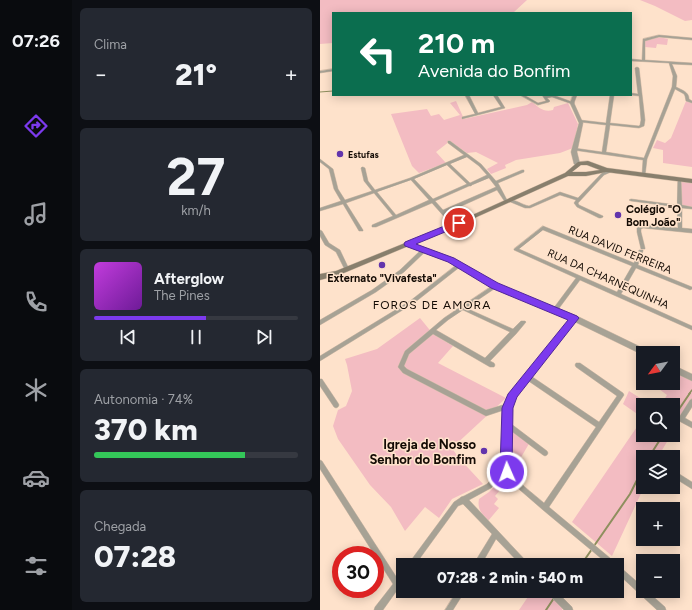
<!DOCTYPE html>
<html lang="pt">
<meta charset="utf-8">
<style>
:root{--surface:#171b24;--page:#242831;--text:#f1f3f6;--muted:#9ea1a6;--line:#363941;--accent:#7c3aed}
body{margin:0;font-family:Figtree,sans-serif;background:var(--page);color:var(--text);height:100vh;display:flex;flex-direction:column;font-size:15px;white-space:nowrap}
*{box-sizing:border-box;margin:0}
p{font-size:13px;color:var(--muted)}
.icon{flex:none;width:22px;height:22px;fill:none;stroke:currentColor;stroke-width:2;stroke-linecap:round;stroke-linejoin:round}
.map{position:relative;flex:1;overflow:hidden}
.side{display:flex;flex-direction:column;gap:8px;padding:8px;background:#0d0f14;width:248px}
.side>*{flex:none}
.guide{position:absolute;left:12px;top:12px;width:300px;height:84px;border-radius:0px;box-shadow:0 2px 10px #0003;background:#0b6e4f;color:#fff;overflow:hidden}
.needle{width:26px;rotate:238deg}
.controls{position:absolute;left:316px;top:346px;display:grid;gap:8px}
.controls a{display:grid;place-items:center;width:44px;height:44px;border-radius:0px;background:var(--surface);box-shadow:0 2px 10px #0003;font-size:20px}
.speed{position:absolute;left:12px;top:546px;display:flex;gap:8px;font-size:20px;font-weight:700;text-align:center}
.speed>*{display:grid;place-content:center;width:52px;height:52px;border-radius:50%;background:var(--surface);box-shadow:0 2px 10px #0003;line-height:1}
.speed .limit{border:6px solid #d22;background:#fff;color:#111}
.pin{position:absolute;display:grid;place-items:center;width:34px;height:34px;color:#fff;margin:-17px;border:2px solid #fff;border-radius:50%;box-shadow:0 1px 4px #0007}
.me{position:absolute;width:44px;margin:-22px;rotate:358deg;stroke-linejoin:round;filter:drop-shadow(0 0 3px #0008)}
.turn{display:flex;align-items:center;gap:14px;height:84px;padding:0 20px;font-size:18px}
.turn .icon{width:52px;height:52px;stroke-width:2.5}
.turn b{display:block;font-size:28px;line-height:34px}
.big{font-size:30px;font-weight:800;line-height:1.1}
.side .card{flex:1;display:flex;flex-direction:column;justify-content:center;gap:6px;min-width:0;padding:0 14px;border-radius:6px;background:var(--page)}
.side .dial{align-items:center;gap:0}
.dial b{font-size:52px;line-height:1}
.song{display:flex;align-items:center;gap:12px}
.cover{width:48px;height:48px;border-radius:6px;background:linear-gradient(135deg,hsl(290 70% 55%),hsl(280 70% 35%))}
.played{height:4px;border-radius:2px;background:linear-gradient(90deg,var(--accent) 55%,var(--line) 55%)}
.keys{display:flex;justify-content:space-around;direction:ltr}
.heat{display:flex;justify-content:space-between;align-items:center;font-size:22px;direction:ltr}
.charge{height:6px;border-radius:3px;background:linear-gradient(90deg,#34c759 74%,var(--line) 0)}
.trip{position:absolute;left:76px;top:558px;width:228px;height:40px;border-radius:0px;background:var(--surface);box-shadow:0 2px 10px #0003;font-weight:800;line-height:40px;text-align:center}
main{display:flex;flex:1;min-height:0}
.menu{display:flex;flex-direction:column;width:72px;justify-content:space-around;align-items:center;background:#090b0e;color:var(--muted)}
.menu .icon{width:28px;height:28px}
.menu .on{color:var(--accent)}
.menu b{font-size:18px;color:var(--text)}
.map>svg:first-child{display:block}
.green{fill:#f3bcc2}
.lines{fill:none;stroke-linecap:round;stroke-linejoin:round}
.stream-far2{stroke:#8e8f5e;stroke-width:1}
.stream-far1{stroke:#8e8f5e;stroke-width:1.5}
.stream{stroke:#8e8f5e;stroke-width:2}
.minor-casing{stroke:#d9c0ab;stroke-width:1}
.tertiary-casing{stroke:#d9c0ab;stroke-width:1}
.secondary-casing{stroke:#d9c0ab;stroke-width:1}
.minor{fill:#a7a295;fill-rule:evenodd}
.tertiary{fill:#a7a295;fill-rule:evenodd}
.secondary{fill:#887f6d;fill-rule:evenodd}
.route{fill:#7c3aed;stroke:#51269a}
.poi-dot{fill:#6234ac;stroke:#fee2cb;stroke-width:1.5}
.labels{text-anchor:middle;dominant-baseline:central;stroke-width:3;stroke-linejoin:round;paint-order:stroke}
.far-poi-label{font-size:9px;font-weight:bold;fill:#140b04;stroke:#fee2cb;text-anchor:start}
.poi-label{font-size:11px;font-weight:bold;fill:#140b04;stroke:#fee2cb;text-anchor:start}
.street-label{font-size:11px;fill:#140b04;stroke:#fee2cb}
.neighbourhood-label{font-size:12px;letter-spacing:1px;fill:#140b04;stroke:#fee2cb}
.near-poi-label{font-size:13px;font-weight:bold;fill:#140b04;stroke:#fee2cb;text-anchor:end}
</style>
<main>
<nav class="menu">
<b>07:26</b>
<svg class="icon on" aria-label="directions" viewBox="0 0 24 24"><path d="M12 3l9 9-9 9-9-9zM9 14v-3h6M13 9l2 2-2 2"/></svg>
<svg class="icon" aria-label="music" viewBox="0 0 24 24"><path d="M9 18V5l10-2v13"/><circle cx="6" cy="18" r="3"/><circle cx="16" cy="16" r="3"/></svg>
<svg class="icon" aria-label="phone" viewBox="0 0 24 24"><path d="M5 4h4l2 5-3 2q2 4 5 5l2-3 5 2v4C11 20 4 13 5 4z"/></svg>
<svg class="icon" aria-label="climate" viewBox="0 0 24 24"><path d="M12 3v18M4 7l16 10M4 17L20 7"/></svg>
<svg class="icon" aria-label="car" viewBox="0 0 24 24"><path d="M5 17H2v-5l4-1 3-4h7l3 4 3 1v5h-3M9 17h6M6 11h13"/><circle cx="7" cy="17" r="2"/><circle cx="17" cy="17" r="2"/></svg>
<svg class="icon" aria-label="filters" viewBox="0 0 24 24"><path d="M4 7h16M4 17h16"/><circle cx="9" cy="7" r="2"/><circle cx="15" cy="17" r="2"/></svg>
</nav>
<section class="side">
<div class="card"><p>Clima</p>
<div class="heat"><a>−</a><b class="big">21°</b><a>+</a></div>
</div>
<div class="card dial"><b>27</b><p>km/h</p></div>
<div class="card">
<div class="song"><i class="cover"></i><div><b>Afterglow</b><p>The Pines</p></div></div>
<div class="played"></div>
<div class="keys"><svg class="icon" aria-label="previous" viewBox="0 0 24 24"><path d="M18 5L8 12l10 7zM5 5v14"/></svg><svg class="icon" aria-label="pause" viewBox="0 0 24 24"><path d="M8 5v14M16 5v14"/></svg><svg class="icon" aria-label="next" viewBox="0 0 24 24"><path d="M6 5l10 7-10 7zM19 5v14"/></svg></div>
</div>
<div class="card"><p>Autonomia · 74%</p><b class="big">370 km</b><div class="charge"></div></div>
<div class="card"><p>Chegada</p><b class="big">07:28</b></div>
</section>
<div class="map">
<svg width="372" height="610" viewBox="0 0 372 610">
<rect width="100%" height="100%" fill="#fee2cb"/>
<path class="green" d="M0 0H207L194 12 13 13V43L0 44Z
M320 0H372V20L365 21 335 6Z
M339 37 348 39 347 45 337 44 336 48 325 47V41Z
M136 101 144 119 207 105 212 102C218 107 224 113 233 110L234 107 248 103 258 124 253 148 240 153 196 160 185 165 186 168 171 174 167 169 178 163 156 152 147 153 130 141 116 152 126 163 99 173 92 166 71 114 107 109 111 116 119 114 124 120 140 115 130 103Z
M366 101 372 103V167L343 163V150L333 148 337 140 345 143 351 138Z
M359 179 372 181V208L360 206Z
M100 318 113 334 133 346 118 363 186 398 132 448 138 457 163 484 132 499 119 518 105 507 85 531 71 507 50 485 18 439 13 426 18 410 26 406 32 391 27 365 25 359 57 349Z
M353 369 372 379V401L353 431V405H341L347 395 331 383H353Z
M309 391 331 405H323V435H351L338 457H323L324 487 292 556 252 522 323 418 303 404Z
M187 424 210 442 193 471 188 465Z
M183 478 189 480 175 496 178 499 174 504 179 508 168 521C162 514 157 509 159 499L169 492Z
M212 591H228L244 607 242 610H199Z"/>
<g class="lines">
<path class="stream-far2" d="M0 92 13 91"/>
<path class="stream-far1" d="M369 394 372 390"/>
<path class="stream" d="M353 418 370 393
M329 457 343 435
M274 546 310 494 323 468
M261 565 272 549
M226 610 234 598"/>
<g class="minor-casing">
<path id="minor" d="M339 35 372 38V40L339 37 325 41V60L372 63V65L352 64 357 76 356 87C362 90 369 92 369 99L372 101V103L366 101 365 96 364 94 355 89 327 159 325 176H323L322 175 323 160 253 150V148H254L282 152 286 125 260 122 258 121 260 120 286 123 290 95H294L290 123 319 126 320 125 321 120 319 96 311 95V93L318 94 315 68 317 67 319 68 325 120 324 126 319 128 290 125 286 152 324 158 352 87 353 76 349 63 312 61H311V59L322 60 323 39Z
M145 95H149L158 113 181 107 173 95H177L185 108 142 119V117L155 114Z
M200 95H204L218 103 226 101 222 95H226V96L233 95 255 103 252 104 232 97 227 98 230 101 229 102 218 105Z
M128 141H130L161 164 176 181 202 170H204V172L178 183 187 200C194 198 202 205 209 206L240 192 258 198 282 173 289 170H291V172L284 175 258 203 259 205 283 216V217L281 218H279L257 207 254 203 256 200 240 195 210 208H205L188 201 186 202H185L177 190 126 213 132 220 130 221H128L112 203 56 227H52V225L73 216 54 193 26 203 43 230V231H39L23 204 0 211V208L21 201 14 189 9 169 0 162V159L13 169 18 189 25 200 52 191 44 181 41 168 42 167H43L45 168 48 181 55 190 90 178 144 155 128 143ZM147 157 159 166 167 175 150 183 130 164ZM127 165 147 184 113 199 94 179ZM169 178 176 187 123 210 115 201 149 186H151L152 185ZM91 180 109 200 76 215 57 192Z
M358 178H359L361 179 362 205 372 207V209L362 208V228L372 229V233L323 228 321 229V232L325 248V249H321L317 232V228L322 224 358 228 357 207 311 201 309 200 311 199 357 205Z
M223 226 314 263 319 250H323V251L318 265 372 287V289L370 290 368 289 316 268 301 294 372 326V330L260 280 237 311H233L232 310 233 309 256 278 194 250V249ZM223 230 312 266 297 292 199 249Z
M0 230 2 231 9 243 20 250 29 269V270H25L16 252 5 245 0 236Z
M104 248 106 249V251L84 272 56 292 0 325V320L52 290 80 270 102 249Z
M139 263 141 264V266L94 303 0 361V356L90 301Z
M175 284 177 286V287L146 308 193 329 201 321H205L206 322 196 334 170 361 174 363 175 365 174 367H170L113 334 89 354 84 366 87 369 166 410 186 404 191 392 252 317H256L257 318 256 319 211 376 279 422 297 396 256 367 255 365 256 363H260L303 393 304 395 229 507 296 563 297 565 299 566 323 587V591H327L345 607 346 610H337L297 573V565H289L223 510 193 484 185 474 171 488 149 500 208 563 210 565H201L176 539 161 565H153L172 534 143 504 138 506 95 565H87L89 563 134 502 140 498 141 497 144 496 167 484 183 467 184 410 166 416 164 415 83 373 78 367 85 351 124 318ZM143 310 190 332 165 358 116 330 128 320ZM207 380 276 427 224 503C214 494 194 480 189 468L190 430 223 455 225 456 227 455 228 453 227 451 190 423V408L195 396Z
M0 379H2L18 403 19 405 18 407 16 408 14 407 0 386Z
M372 399V407L365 418 372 422V428L359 421 358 419 370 400Z
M0 460 2 461 77 578 80 573 83 572V582L63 610H54L55 607 73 584 0 469Z
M353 470 372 482V489L353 477Z
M137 591H145L133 610H125Z
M227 591H236L252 607 253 610H244L228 594Z"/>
</g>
<g class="tertiary-casing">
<path id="tertiary" d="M13 69V71L0 73V71Z
M253 95H257L254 103 263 123 257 152 260 164 257 166 254 164 251 152 259 123 250 103Z
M86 242H90L133 258 177 284 257 316 329 351 330 353H323V355L251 320 173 288 129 262 86 246 85 244Z
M353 365 372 374V381L353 372Z"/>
</g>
<g class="secondary-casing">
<path id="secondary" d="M268 161 287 168 372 179V183L286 172 266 176H248L141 224 19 275 0 280V274L16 271 137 222 245 173 258 162ZM261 165H267L280 170 266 172H252Z"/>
</g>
<use href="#minor" class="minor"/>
<use href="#tertiary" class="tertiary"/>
<use href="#secondary" class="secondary"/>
</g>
<path class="route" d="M139 220 143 223 142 225 96 244 134 258 178 283 257 316 259 318 197 397 193 408 192 468 193 472 191 476 187 477 183 476 180 468 182 408 188 394 248 320 171 288 128 262 85 246 84 244 85 242Z"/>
<g class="poi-dot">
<circle cx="20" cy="154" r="4"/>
<circle cx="298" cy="215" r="4"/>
<circle cx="62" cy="265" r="4"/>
<circle cx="164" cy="451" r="4"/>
</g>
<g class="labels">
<g class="far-poi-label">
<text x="28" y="154">Estufas</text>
</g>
<g class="poi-label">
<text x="306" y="209">Colégio "O<tspan x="306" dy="13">Bom João"</tspan></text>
<text x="62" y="278" text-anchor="middle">Externato "Vivafesta"</text>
</g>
<g class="street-label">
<text transform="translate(300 250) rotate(22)">RUA DAVID FERREIRA</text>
<text transform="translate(288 279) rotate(24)">RUA DA CHARNEQUINHA</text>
</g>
<g class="neighbourhood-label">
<text x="112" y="305">FOROS DE AMORA</text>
</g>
<g class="near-poi-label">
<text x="156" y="444">Igreja de Nosso<tspan x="156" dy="15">Senhor do Bonfim</tspan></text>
</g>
</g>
</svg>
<div class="controls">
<a><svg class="needle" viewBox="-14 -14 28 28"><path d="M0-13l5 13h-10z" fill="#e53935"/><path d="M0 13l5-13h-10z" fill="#9ea1a6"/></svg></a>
<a><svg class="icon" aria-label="search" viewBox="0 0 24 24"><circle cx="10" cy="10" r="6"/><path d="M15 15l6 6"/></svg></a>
<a><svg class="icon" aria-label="layers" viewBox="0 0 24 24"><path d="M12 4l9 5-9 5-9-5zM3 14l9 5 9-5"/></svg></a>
<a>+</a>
<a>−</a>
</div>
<div class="speed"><div class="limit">30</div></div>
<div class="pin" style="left:139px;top:223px;background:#d93025"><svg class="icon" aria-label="arrive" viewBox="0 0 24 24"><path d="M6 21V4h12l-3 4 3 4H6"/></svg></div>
<svg class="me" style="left:187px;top:472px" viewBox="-20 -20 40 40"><circle r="17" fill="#7c3aed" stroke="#fff" stroke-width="3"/><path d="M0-11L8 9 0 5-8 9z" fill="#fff"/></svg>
<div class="trip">07:28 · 2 min · 540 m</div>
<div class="guide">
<div class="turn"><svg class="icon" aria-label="left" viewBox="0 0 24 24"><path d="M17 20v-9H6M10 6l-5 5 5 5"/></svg><div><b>210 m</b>Avenida do Bonfim</div></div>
</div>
</div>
</main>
